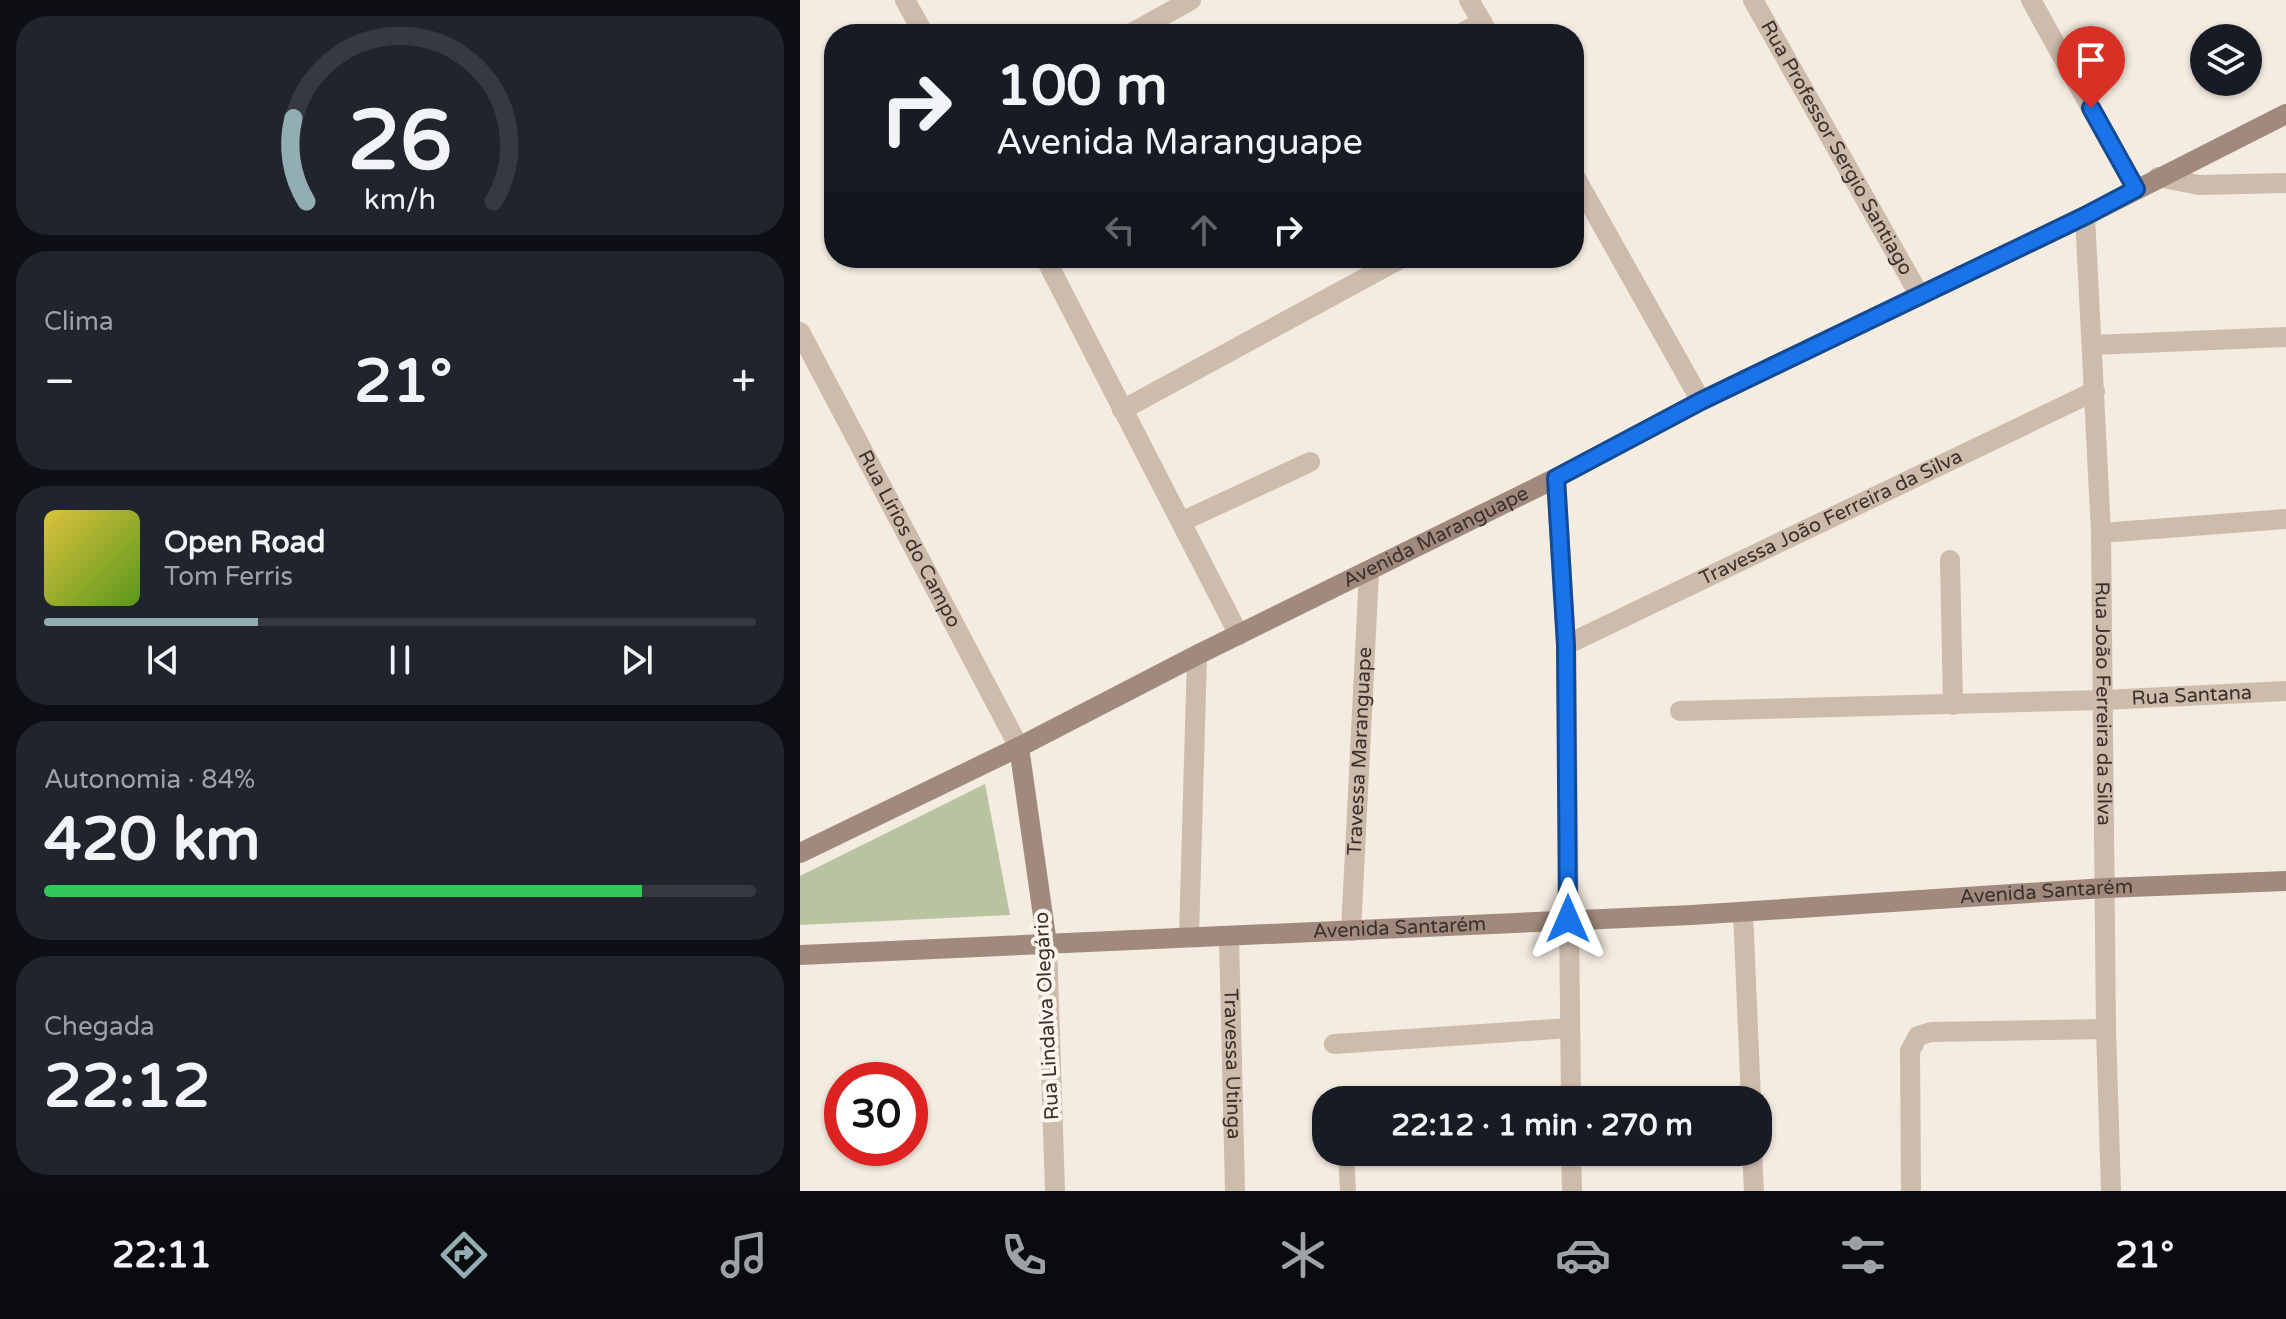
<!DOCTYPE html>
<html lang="pt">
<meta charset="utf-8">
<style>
:root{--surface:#171b24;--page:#20242c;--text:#f1f3f6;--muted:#9ea1a6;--line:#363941;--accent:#92aeb2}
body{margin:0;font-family:"Varela Round",sans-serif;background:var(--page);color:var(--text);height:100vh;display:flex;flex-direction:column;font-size:30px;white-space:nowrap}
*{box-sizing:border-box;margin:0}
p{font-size:26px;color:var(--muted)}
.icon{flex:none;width:44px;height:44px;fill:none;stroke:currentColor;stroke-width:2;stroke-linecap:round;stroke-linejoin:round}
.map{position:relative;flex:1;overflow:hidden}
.details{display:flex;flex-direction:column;gap:16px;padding:16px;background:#0d0f14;width:800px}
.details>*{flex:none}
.hud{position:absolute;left:24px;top:24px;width:760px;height:244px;border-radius:32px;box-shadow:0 2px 6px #0004;background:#171b24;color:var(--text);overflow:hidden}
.buttons{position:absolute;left:1390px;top:24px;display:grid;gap:16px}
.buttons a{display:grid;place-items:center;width:72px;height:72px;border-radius:50%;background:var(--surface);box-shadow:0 2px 6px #0004;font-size:40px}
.speed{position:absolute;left:24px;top:1062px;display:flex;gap:16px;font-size:40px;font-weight:700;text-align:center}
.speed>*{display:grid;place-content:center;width:104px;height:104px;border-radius:50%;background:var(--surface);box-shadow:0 2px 6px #0004;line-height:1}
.speed .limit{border:12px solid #d22;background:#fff;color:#111}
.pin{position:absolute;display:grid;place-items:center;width:68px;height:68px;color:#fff;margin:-82px -34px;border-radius:50% 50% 50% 0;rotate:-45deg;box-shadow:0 0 8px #0007}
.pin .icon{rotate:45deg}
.me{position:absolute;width:88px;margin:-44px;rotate:0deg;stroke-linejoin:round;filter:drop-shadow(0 0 6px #0008)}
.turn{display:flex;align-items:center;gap:28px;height:168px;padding:0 40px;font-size:36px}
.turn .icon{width:104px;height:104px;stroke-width:2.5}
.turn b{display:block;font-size:56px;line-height:68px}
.lanes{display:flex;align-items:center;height:76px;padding:0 40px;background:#0003;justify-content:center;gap:40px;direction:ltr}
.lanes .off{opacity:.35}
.big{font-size:60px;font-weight:800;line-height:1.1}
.details .tile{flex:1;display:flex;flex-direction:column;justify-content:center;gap:12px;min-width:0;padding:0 28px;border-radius:32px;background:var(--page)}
.details .dial{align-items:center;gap:0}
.dial svg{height:208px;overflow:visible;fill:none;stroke:var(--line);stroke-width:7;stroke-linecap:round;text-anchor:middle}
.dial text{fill:var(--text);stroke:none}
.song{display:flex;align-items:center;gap:24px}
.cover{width:96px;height:96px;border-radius:12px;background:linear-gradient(135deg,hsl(50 70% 55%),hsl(90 70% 35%))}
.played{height:8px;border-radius:4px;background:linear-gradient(90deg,var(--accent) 30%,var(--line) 30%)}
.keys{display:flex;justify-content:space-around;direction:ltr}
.heat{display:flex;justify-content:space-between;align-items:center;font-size:44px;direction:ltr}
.charge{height:12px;border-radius:6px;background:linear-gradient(90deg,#34c759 84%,var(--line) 0)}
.trip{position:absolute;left:512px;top:1086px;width:460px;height:80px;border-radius:32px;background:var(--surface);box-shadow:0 2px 6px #0004;font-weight:800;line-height:80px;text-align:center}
.tabs{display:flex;height:128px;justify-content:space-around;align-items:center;background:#090b0e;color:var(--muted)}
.tabs .icon{width:56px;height:56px}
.tabs .current{color:var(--accent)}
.tabs b{font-size:36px;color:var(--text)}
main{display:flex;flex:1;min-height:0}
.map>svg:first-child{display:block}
.green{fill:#b8c4a0}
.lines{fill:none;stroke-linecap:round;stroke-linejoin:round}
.lane{stroke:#cdbbac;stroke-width:16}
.street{stroke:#cdbbac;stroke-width:20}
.secondary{stroke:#a18a7d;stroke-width:20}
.route-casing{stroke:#114b97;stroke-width:20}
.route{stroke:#1a73e8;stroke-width:14}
.labels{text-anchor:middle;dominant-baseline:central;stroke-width:8;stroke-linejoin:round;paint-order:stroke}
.street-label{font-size:20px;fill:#3b302b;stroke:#fbf5ee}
</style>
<main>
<section class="details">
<div class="tile dial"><svg viewBox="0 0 100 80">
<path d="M14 69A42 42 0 1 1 86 69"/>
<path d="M14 69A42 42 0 0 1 9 37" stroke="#92aeb2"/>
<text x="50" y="56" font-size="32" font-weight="700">26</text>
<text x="50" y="72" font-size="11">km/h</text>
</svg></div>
<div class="tile"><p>Clima</p>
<div class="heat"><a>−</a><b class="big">21°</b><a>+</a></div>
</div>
<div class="tile">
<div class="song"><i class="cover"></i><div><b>Open Road</b><p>Tom Ferris</p></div></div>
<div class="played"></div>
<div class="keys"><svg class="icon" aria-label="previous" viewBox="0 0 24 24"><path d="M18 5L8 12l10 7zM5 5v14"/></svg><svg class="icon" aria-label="pause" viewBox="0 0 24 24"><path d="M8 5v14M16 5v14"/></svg><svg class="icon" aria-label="next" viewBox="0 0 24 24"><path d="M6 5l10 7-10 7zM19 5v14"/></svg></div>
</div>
<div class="tile"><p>Autonomia · 84%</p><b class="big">420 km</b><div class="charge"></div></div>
<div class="tile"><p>Chegada</p><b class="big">22:12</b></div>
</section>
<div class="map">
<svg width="1486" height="1191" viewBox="0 0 1486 1191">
<rect width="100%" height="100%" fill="#f4ebe1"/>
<path class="green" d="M185 784 210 915 0 925V876Z"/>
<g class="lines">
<path class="lane" d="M546 1152 548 1191"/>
<g class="street">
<path d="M105 0 124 34"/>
<path d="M669 0 689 34"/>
<path id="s1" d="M953 0 1120 296"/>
<path d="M1231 0 1336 189"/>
<path d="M330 34 391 0"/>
<path d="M660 34 682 22"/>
<path d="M774 175 901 401"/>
<path d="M1358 177 1399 185 1486 183"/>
<path id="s2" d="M1285 216 1301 533 1306 1029 1311 1191"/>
<path d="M245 258 439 635"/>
<path id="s3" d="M0 332 219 747"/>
<path d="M1293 345 1486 337"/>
<path d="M322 410 602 258"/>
<path d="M756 478 766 645 771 1100"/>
<path d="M381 522 510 462"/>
<path d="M1301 533 1486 519"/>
<path d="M1150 560 1153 705"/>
<path id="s4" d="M766 645 1295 391"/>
<path id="s5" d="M880 711 1304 700 1486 691"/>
<path d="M943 912 951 1100"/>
<path id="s6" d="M551 931 569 572"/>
<path id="s7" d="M429 936 435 1191"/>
<path d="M389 937 397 655"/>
<path d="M247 944 255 1191"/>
<path d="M534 1044 770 1028"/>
<path d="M771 1152 772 1191"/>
<path d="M952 1152 954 1191"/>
<path d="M1111 1191 1110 1051 1118 1036 1131 1032 1306 1029"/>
</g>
<g class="secondary">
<path d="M219 747 247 944"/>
<path id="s8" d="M0 853 219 747 397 655 756 478 901 401 1285 216 1486 114"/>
<path id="s9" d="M0 955 892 915 1305 888 1486 881"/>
</g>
</g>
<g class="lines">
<g class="route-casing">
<path id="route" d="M768 919 766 645 756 478 901 401 1285 216 1336 189 1291 108"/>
</g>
<use href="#route" class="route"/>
</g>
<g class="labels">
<g class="street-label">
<text stroke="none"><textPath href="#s1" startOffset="170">Rua Professor Sergio Santiago</textPath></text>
<text stroke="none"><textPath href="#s4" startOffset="294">Travessa João Ferreira da Silva</textPath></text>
<text stroke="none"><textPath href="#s8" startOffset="710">Avenida Maranguape</textPath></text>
<text stroke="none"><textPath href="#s3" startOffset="234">Rua Lírios do Campo</textPath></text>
<text stroke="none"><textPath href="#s5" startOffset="512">Rua Santana</textPath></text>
<text stroke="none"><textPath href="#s2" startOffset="488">Rua João Ferreira da Silva</textPath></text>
<text stroke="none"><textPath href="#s6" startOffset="180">Travessa Maranguape</textPath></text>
<text stroke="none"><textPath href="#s9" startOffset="1248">Avenida Santarém</textPath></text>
<text stroke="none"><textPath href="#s9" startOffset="600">Avenida Santarém</textPath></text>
<text transform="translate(247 1016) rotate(-93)">Rua Lindalva Olegário</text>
<text stroke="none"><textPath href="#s7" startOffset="128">Travessa Utinga</textPath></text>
</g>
</g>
</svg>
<div class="buttons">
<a><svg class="icon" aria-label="layers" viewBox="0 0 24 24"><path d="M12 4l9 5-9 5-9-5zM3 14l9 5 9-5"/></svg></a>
</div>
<div class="speed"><div class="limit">30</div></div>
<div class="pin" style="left:1291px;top:108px;background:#d93025"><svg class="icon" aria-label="arrive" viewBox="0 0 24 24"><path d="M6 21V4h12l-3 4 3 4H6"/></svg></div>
<svg class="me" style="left:768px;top:919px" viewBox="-20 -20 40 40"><path d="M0-17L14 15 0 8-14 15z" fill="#1a73e8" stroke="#fff" stroke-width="4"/></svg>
<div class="trip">22:12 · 1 min · 270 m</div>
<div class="hud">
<div class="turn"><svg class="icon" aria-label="right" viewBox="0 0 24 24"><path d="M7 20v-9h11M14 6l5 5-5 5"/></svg><div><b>100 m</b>Avenida Maranguape</div></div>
<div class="lanes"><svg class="icon off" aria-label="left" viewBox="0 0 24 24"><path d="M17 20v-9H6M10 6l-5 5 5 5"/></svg><svg class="icon off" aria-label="ahead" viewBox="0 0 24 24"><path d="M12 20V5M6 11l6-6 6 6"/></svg><svg class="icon" aria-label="right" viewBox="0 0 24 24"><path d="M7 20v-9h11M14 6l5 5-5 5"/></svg></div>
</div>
</div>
</main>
<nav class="tabs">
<b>22:11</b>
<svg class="icon current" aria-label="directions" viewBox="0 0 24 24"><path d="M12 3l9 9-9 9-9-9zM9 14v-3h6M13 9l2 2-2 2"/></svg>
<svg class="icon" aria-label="music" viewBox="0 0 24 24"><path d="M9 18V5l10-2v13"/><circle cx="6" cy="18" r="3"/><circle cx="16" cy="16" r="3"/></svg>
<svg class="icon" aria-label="phone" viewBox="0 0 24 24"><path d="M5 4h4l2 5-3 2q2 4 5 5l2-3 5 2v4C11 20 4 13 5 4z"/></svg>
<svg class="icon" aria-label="climate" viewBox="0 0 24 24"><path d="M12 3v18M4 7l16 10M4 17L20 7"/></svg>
<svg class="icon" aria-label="car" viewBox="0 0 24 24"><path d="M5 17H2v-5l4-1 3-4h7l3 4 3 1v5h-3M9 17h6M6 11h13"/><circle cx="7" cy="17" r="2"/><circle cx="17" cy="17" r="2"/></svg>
<svg class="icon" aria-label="filters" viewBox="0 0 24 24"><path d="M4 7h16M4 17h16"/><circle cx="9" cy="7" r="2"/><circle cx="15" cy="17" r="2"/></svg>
<b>21°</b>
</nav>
